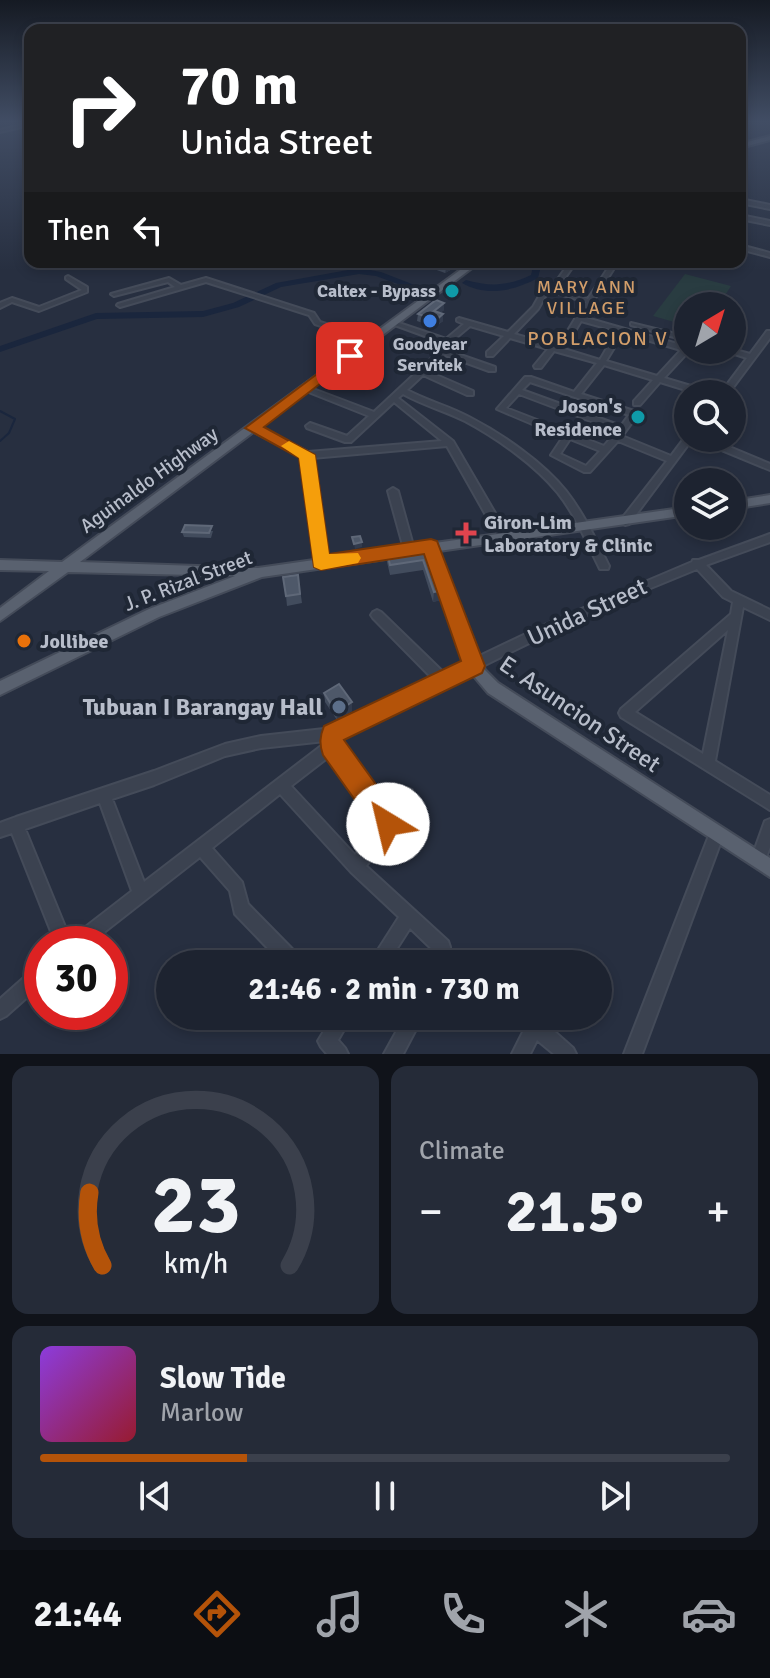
<!DOCTYPE html>
<meta charset="utf-8">
<style>
:root{--surface:#1d2330;--page:#252b38;--text:#f1f3f6;--muted:#a0a4ab;--line:#3b404c;--accent:#b45309}
body{margin:0;font-family:Signika,sans-serif;background:var(--page);color:var(--text);height:100vh;display:flex;flex-direction:column;font-size:30px;white-space:nowrap}
*{box-sizing:border-box;margin:0}
p{font-size:26px;color:var(--muted)}
.icon{flex:none;width:44px;height:44px;fill:none;stroke:currentColor;stroke-width:2;stroke-linecap:round;stroke-linejoin:round}
.map{position:relative;height:1054px;overflow:hidden}
.sheet{display:flex;flex-direction:column;gap:12px;padding:12px;background:#10131a;flex:1}
.sheet>*{flex:none}
.banner{position:absolute;left:24px;top:24px;width:722px;height:244px;border-radius:16px;box-shadow:0 4px 12px #0003,0 0 0 2px var(--line);background:#202124;color:#fff;overflow:hidden}
.needle{width:52px;rotate:38deg}
.fabs{position:absolute;left:674px;top:292px;display:grid;gap:16px}
.fabs a{display:grid;place-items:center;width:72px;height:72px;border-radius:50%;background:var(--surface);box-shadow:0 4px 12px #0003,0 0 0 2px var(--line);font-size:40px}
.speed{position:absolute;left:24px;top:926px;display:flex;gap:16px;font-size:40px;font-weight:700;text-align:center}
.speed>*{display:grid;place-content:center;width:104px;height:104px;border-radius:50%;background:var(--surface);box-shadow:0 4px 12px #0003,0 0 0 2px var(--line);line-height:1}
.speed .limit{border:12px solid #d22;background:#fff;color:#111}
.pin{position:absolute;display:grid;place-items:center;width:68px;height:68px;color:#fff;margin:-34px;border-radius:16px;box-shadow:0 4px 12px #0006}
.me{position:absolute;width:88px;margin:-44px;rotate:324deg;stroke-linejoin:round;filter:drop-shadow(0 0 6px #0008)}
.turn{display:flex;align-items:center;gap:28px;height:168px;padding:0 24px;font-size:36px}
.turn .icon{width:104px;height:104px;stroke-width:2.5}
.turn b{display:block;font-size:56px;line-height:68px}
.then{display:flex;align-items:center;height:76px;padding:0 24px;background:#0003;gap:16px;font-size:30px}
.big{font-size:60px;font-weight:800;line-height:1.1}
.sheet .widget{flex:1;display:flex;flex-direction:column;justify-content:center;gap:12px;min-width:0;padding:0 28px;border-radius:16px;background:var(--page)}
.sheet .dial{align-items:center;gap:0}
.dial svg{height:208px;overflow:visible;fill:none;stroke:var(--line);stroke-width:7;stroke-linecap:round;text-anchor:middle}
.dial text{fill:var(--text);stroke:none}
.song{display:flex;align-items:center;gap:24px}
.cover{width:96px;height:96px;border-radius:12px;background:linear-gradient(135deg,hsl(270 70% 55%),hsl(350 70% 35%))}
.played{height:8px;border-radius:4px;background:linear-gradient(90deg,var(--accent) 30%,var(--line) 30%)}
.keys{display:flex;justify-content:space-around;direction:ltr}
.heat{display:flex;justify-content:space-between;align-items:center;font-size:44px;direction:ltr}
.sheet .tiles{flex:1;display:grid;gap:12px;grid-template-columns:1fr 1fr}
.widget:last-child{grid-column:span 2}
.trip{position:absolute;left:156px;top:950px;width:456px;height:80px;border-radius:40px;background:var(--surface);box-shadow:0 4px 12px #0003,0 0 0 2px var(--line);font-weight:800;line-height:80px;text-align:center}
.tab-bar{display:flex;height:128px;justify-content:space-around;align-items:center;background:#0c0e13;color:var(--muted)}
.tab-bar .icon{width:56px;height:56px}
.tab-bar .on{color:var(--accent)}
.tab-bar b{font-size:36px;color:var(--text)}
.map>svg:first-child{display:block}
.green{fill:#293c41}
.lines{fill:none;stroke-linecap:round;stroke-linejoin:round}
.stream{stroke:#1a263d;stroke-width:2}
.river{fill:#1a263d;fill-rule:evenodd}
.minor-casing{stroke:#444b59;stroke-width:4}
.major-casing{stroke:#444b59;stroke-width:4}
.minor{fill:#3b4250;fill-rule:evenodd}
.major{fill:#59616f;fill-rule:evenodd}
.wall{fill:#424c5d}
.shaded-wall{fill:#323b4d}
.building{fill:#4e5869;stroke:#5f6878;stroke-width:2}
.route{fill:#b45309;stroke:#753606;stroke-width:2}
.slow{fill:#f59e0b}
.culture-dot{fill:#0f9aa8;stroke:#1f2735;stroke-width:3}
.shop-dot{fill:#3f7fe0;stroke:#1f2735;stroke-width:3}
.health-dot{fill:#e0444e;stroke:#1f2735;stroke-width:3}
.food-dot{fill:#e8710a;stroke:#1f2735;stroke-width:3}
.service-dot{fill:#5c6f8a;stroke:#1f2735;stroke-width:3}
.labels{text-anchor:middle;dominant-baseline:central;stroke-width:8;stroke-linejoin:round;paint-order:stroke}
.far-neighbourhood-label{font-size:18px;letter-spacing:2px;fill:#d29e6a;stroke:#1f2735}
.far-poi-label{font-size:18px;font-weight:bold;fill:#b7bdca;stroke:#1f2735;text-anchor:end}
.far-quarter-label{font-size:20px;letter-spacing:2px;fill:#d29e6a;stroke:#1f2735}
.poi-label{font-size:20px;font-weight:bold;fill:#b7bdca;stroke:#1f2735;text-anchor:start}
.street-label{font-size:20px;fill:#b7bdca;stroke:#1f2735}
.near-street-label{font-size:24px;fill:#b7bdca;stroke:#1f2735}
.near-poi-label{font-size:24px;font-weight:bold;fill:#b7bdca;stroke:#1f2735;text-anchor:end}
</style>
<div class="map">
<svg width="770" height="1054" viewBox="0 0 770 1054">
<rect width="100%" height="100%" fill="#272f40"/>
<path class="green" d="M685 274 731 286 718 306H688V326L653 316Z"/>
<g class="lines">
<path class="stream" d="M0 411 15 419 9 433 0 441"/>
<path class="river" d="M534 262H542L538 278C513 291 487 297 462 283L466 280C491 287 508 286 531 275Z
M359 268 381 272 430 291 425 294 376 276 359 274 281 287 239 307 203 317 97 319 0 352V346L96 313 203 311 233 303 276 283Z"/>
<g class="minor-casing">
<path id="minor" d="M30 123V125L0 132V130Z
M740 199 770 205V209L740 203Z
M740 215 770 221V225L740 219Z
M740 245 770 253V257L740 249Z
M570 262H576L557 289 588 299 612 262H618L583 317 688 347 689 351 664 378 711 392 712 394H699L660 382 640 405H634V401L653 380 604 365 581 394 637 412 638 414 622 436 671 456 686 436 688 435V438H693L629 524 625 525 620 521 667 461 618 441 590 472H584L551 455 563 437 497 409 525 377H531L574 392 597 363 554 351 541 368H535L534 366 548 349 510 338 493 356H487V352L504 336 470 326 452 341 457 344 449 351 495 367V371H489L445 355 427 371 473 391V395H467L423 375 407 390C427 401 449 406 469 417 502 434 543 462 566 491 584 514 596 540 609 566L608 569H600C587 543 576 516 558 493 535 465 497 438 465 421 445 411 423 405 403 394L398 398 453 441 509 537 508 540H500L447 446 312 458 326 562 325 565H317L303 457 250 430 249 428 250 426H256L308 452 442 441 394 402 351 442H345L307 428 306 426 310 423 347 436 369 416 301 389 302 387H308L374 412 447 344 392 324V322H396L446 339 464 324 457 321V319L459 318 508 332 533 307 542 291 551 289ZM553 292 586 302 575 318V319L558 347 514 334 538 309 547 293ZM581 321 617 331 600 360 564 349ZM623 333 681 350 657 376 606 361ZM530 382 629 415 621 426 522 390ZM519 394 617 431 604 446 506 408ZM570 439 600 451 586 466 560 454Z
M68 276 87 287V292L39 311 12 302 0 308V303L12 298 39 307 82 290 66 279V277Z
M169 278 181 285 206 278 314 313 320 322 376 340 369 342 315 324 309 315 206 282 120 307 117 305 118 304 175 287 168 282 114 296 111 294Z
M631 323 688 337V341L631 325Z
M767 331H770V338L728 394H720L747 358 722 350 732 349 750 354Z
M696 438H708L770 464V470L697 440Z
M393 488 398 491 414 549 413 552H405L404 549 388 491Z
M770 534V542L706 565 731 591 770 610V620L743 607 715 761 770 795V810L621 717 619 713 621 709 731 614 733 602 723 597 697 569C617 601 539 637 463 676 422 696 381 721 337 738L339 744 387 811 402 790 407 788 412 790 414 795 412 800 393 829 366 866 448 941 450 947 451 964H435L434 951 410 928 387 964H369L399 917 351 872 280 794 212 848 242 882 248 904 296 953 298 959 296 964H283L235 914 230 891 200 857 89 944H56L12 833 0 837V823L16 817 154 771 225 744 261 736 333 728 347 723 433 679 373 618 371 615 373 612 377 610 381 612 444 673 553 621 692 562 693 560H699ZM728 630 703 754 635 712ZM325 741V743L144 882 112 799 154 785 225 756 261 748ZM331 755 379 823 355 855 291 786ZM100 803 132 891 70 939 25 829Z
M770 819V847L763 865 758 867 753 865 751 860 765 821Z
M717 826 722 828 724 833 642 1054H624L710 833 712 828Z
M42 965V984L6 1016 0 1019V999L36 967Z
M333 1016H352L338 1040 345 1048 348 1054H327L321 1047 318 1041Z
M405 1016H423L403 1054H384Z
M515 1016H537L573 1048 576 1054H554L537 1040 530 1054H512L525 1028 518 1022Z"/>
</g>
<g class="major-casing">
<path id="major" d="M770 136V140L740 148V144Z
M471 262H480L80 562 258 568 426 544 431 541 435 543 688 507V515L439 551 485 670 498 683 770 858V877L488 693 472 674 427 553 262 577 159 617 0 695V681L149 609 235 576 68 572 0 621V608L49 571 0 570V560L62 562Z
M770 495V503L732 509V501Z"/>
</g>
<use href="#minor" class="minor"/>
<use href="#major" class="major"/>
</g>
<path class="wall" d="M434 265 454 268 445 273 434 269Z
M444 310 440 313 443 314V321L435 327 417 321 418 314Z
M213 531 211 538 184 537 182 532Z
M426 546 441 600 433 602 423 570 390 575 387 562V552Z
M298 575 302 603 287 606 286 596Z
M324 693 352 711 337 720 325 702Z"/>
<path class="shaded-wall" d="M455 263 454 268 445 273 446 269Z
M444 303V310L434 318V311Z
M443 314V321L435 327 436 320Z
M362 542V547L355 549 354 544Z
M442 590 441 600 433 602 434 592Z
M352 702V711L337 720 336 712Z"/>
<path class="building" d="M438 262H451L455 263 446 269 434 265Z
M436 300 444 303 434 311 443 314 436 320 418 314Z
M185 525 212 526 209 533 182 532Z
M360 536 362 542 354 544 352 537Z
M426 546 442 590 434 592 423 560 390 565 387 552Z
M298 575 300 594 286 596 283 577Z
M339 684 352 702 336 712 324 693Z"/>
<linearGradient id="sky" x2="0" y2="1"><stop stop-color="#151a23"/><stop offset="0.45" stop-color="#414d64"/><stop offset="1" stop-color="#414d64" stop-opacity="0"/></linearGradient>
<rect width="770" height="270" fill="url(#sky)"/>
<path class="route" d="M345 353 356 356 264 427 315 455 329 554 431 539 437 541 485 666 482 673 344 740 398 815 401 824 398 834 388 837 379 834 323 755C319 744 320 736 324 726L461 661 424 554 321 570 314 567 299 458 245 428Z"/>
<path class="slow" d="M289 441 315 455 329 554 358 553 361 558 358 563 321 570 314 567 299 458 281 446Z"/>
<g class="culture-dot">
<circle cx="452" cy="291" r="8"/>
<circle cx="638" cy="417" r="8"/>
</g>
<circle class="shop-dot" cx="430" cy="321" r="8"/>
<path class="health-dot" d="M462 521h8v8h8v8h-8v8h-8v-8h-8v-8h8z"/>
<circle class="food-dot" cx="24" cy="641" r="8"/>
<circle class="service-dot" cx="339" cy="707" r="8"/>
<g class="labels">
<g class="far-neighbourhood-label">
<text x="587" y="287">MARY ANN<tspan x="587" dy="21">VILLAGE</tspan></text>
</g>
<g class="far-poi-label">
<text x="436" y="291">Caltex - Bypass</text>
<text x="430" y="344" text-anchor="middle">Goodyear<tspan x="430" dy="21">Servitek</tspan></text>
</g>
<g class="far-quarter-label">
<text x="598" y="338">POBLACION V</text>
</g>
<g class="poi-label">
<text x="622" y="406" text-anchor="end">Joson's<tspan x="622" dy="23">Residence</tspan></text>
<text x="484" y="522">Giron-Lim<tspan x="484" dy="23">Laboratory &amp; Clinic</tspan></text>
<text x="40" y="641">Jollibee</text>
</g>
<g class="street-label">
<text transform="translate(149 480) rotate(-36)">Aguinaldo Highway</text>
<text transform="translate(188 581) rotate(-21)">J. P. Rizal Street</text>
</g>
<g class="near-street-label">
<text transform="translate(587 612) rotate(-25)">Unida Street</text>
<text transform="translate(580 714) rotate(34)">E. Asuncion Street</text>
</g>
<g class="near-poi-label">
<text x="323" y="707">Tubuan I Barangay Hall</text>
</g>
</g>
</svg>
<div class="fabs">
<a><svg class="needle" viewBox="-14 -14 28 28"><path d="M0-13l5 13h-10z" fill="#e53935"/><path d="M0 13l5-13h-10z" fill="#a0a4ab"/></svg></a>
<a><svg class="icon" aria-label="search" viewBox="0 0 24 24"><circle cx="10" cy="10" r="6"/><path d="M15 15l6 6"/></svg></a>
<a><svg class="icon" aria-label="layers" viewBox="0 0 24 24"><path d="M12 4l9 5-9 5-9-5zM3 14l9 5 9-5"/></svg></a>
</div>
<div class="speed"><div class="limit">30</div></div>
<div class="pin" style="left:350px;top:356px;background:#d93025"><svg class="icon" aria-label="arrive" viewBox="0 0 24 24"><path d="M6 21V4h12l-3 4 3 4H6"/></svg></div>
<svg class="me" style="left:388px;top:824px" viewBox="-20 -20 40 40"><circle r="19" fill="#fff"/><path d="M0-13L10 11 0 6-10 11z" fill="#b45309"/></svg>
<div class="trip">21:46 · 2 min · 730 m</div>
<div class="banner">
<div class="turn"><svg class="icon" aria-label="right" viewBox="0 0 24 24"><path d="M7 20v-9h11M14 6l5 5-5 5"/></svg><div><b>70 m</b>Unida Street</div></div>
<div class="then">Then<svg class="icon" aria-label="left" viewBox="0 0 24 24"><path d="M17 20v-9H6M10 6l-5 5 5 5"/></svg></div>
</div>
</div>
<section class="sheet">
<div class="tiles">
<div class="widget dial"><svg viewBox="0 0 100 80">
<path d="M14 69A42 42 0 1 1 86 69"/>
<path d="M14 69A42 42 0 0 1 9 41" stroke="#b45309"/>
<text x="50" y="56" font-size="32" font-weight="700">23</text>
<text x="50" y="72" font-size="11">km/h</text>
</svg></div>
<div class="widget"><p>Climate</p>
<div class="heat"><a>−</a><b class="big">21.5°</b><a>+</a></div>
</div>
<div class="widget">
<div class="song"><i class="cover"></i><div><b>Slow Tide</b><p>Marlow</p></div></div>
<div class="played"></div>
<div class="keys"><svg class="icon" aria-label="previous" viewBox="0 0 24 24"><path d="M18 5L8 12l10 7zM5 5v14"/></svg><svg class="icon" aria-label="pause" viewBox="0 0 24 24"><path d="M8 5v14M16 5v14"/></svg><svg class="icon" aria-label="next" viewBox="0 0 24 24"><path d="M6 5l10 7-10 7zM19 5v14"/></svg></div>
</div>
</div>
</section>
<nav class="tab-bar">
<b>21:44</b>
<svg class="icon on" aria-label="directions" viewBox="0 0 24 24"><path d="M12 3l9 9-9 9-9-9zM9 14v-3h6M13 9l2 2-2 2"/></svg>
<svg class="icon" aria-label="music" viewBox="0 0 24 24"><path d="M9 18V5l10-2v13"/><circle cx="6" cy="18" r="3"/><circle cx="16" cy="16" r="3"/></svg>
<svg class="icon" aria-label="phone" viewBox="0 0 24 24"><path d="M5 4h4l2 5-3 2q2 4 5 5l2-3 5 2v4C11 20 4 13 5 4z"/></svg>
<svg class="icon" aria-label="climate" viewBox="0 0 24 24"><path d="M12 3v18M4 7l16 10M4 17L20 7"/></svg>
<svg class="icon" aria-label="car" viewBox="0 0 24 24"><path d="M5 17H2v-5l4-1 3-4h7l3 4 3 1v5h-3M9 17h6M6 11h13"/><circle cx="7" cy="17" r="2"/><circle cx="17" cy="17" r="2"/></svg>
</nav>
